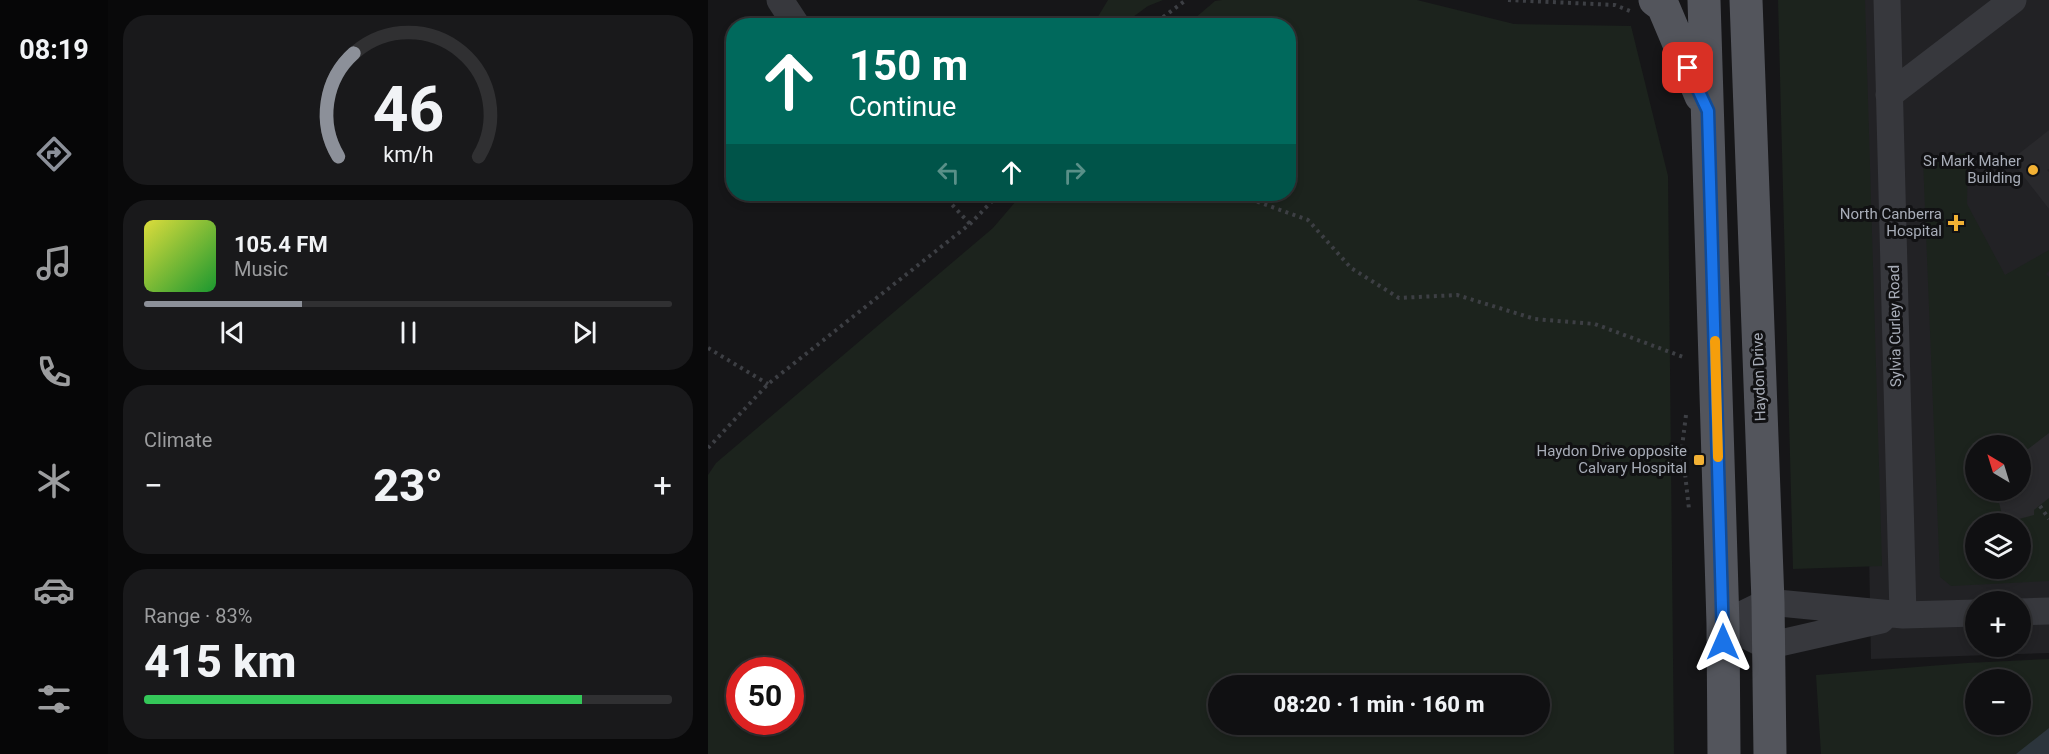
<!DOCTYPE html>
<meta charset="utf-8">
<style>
:root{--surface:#101012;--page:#19191b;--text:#f1f3f6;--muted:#9c9d9f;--line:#303032;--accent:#8c9099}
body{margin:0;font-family:Roboto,sans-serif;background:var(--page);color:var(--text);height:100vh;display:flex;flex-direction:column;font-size:22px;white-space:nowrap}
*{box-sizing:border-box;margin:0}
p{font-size:20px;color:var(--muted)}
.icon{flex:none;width:33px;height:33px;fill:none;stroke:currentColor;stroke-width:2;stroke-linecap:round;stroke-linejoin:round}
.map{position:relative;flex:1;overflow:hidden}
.sheet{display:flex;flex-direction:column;gap:15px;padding:15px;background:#09090a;width:600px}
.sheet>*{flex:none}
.guide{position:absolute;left:18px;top:18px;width:570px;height:183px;border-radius:24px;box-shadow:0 3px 9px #0003,0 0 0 2px var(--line);background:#00695c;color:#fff;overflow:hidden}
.needle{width:39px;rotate:322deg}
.buttons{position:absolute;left:1257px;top:435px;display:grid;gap:12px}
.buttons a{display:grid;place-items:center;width:66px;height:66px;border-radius:50%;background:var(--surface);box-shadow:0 3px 9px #0003,0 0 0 2px var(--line);font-size:30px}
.speed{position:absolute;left:18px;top:657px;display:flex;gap:12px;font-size:30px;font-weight:700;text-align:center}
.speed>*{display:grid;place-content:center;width:78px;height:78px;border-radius:50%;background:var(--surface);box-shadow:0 3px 9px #0003,0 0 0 2px var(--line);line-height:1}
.speed .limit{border:9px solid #d22;background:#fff;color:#111}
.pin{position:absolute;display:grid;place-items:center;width:51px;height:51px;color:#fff;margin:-26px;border-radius:12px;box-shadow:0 3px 9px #0006}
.me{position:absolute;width:66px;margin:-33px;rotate:0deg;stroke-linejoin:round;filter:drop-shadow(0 0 4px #0008)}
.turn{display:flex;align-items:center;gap:21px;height:126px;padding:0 24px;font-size:27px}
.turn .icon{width:78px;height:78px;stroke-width:2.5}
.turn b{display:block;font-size:42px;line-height:51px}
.lanes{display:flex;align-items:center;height:57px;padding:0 24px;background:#0003;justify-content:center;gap:30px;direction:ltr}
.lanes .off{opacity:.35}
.big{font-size:45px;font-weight:800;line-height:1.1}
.sheet .card{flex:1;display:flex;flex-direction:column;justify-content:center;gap:9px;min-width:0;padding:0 21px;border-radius:24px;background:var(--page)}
.sheet .dial{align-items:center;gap:0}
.dial svg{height:156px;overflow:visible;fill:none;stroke:var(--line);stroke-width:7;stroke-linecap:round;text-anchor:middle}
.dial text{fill:var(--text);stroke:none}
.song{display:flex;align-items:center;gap:18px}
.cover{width:72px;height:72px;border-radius:9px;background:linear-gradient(135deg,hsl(60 70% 55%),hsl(130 70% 35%))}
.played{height:6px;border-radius:3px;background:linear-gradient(90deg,var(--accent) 30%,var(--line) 30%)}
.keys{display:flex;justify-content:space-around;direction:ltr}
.heat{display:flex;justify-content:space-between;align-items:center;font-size:33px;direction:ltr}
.charge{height:9px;border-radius:4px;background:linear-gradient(90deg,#34c759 83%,var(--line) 0)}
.trip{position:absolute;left:500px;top:675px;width:342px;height:60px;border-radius:30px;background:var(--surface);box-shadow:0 3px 9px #0003,0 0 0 2px var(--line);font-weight:800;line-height:60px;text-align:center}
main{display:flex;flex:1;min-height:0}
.tab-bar{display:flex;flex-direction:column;width:108px;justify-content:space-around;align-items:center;background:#060607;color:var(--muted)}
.tab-bar .icon{width:42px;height:42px}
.tab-bar .on{color:var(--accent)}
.tab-bar b{font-size:27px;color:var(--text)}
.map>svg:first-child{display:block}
.built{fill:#222225;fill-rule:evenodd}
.green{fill:#1c231d;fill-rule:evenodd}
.water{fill:#2c353c}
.building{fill:#29292c}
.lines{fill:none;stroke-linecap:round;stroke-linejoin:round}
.path{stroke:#3d3f44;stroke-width:4;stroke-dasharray:3 4.5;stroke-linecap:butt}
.minor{stroke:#37383d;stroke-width:27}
.major{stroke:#53555c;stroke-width:33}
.route-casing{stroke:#114b97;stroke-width:15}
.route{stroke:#1a73e8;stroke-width:10}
.slow{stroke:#f59e0b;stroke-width:10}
.poi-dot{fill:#f2b134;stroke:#111113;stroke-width:2}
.labels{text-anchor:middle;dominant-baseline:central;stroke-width:6;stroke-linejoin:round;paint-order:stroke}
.poi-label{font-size:15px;fill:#a8adb8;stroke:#111113;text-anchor:end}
.street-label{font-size:15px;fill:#a8adb8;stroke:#111113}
</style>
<main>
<nav class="tab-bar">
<b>08:19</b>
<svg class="icon on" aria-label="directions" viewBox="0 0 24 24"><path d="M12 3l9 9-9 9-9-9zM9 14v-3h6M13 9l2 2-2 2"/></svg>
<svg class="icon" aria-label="music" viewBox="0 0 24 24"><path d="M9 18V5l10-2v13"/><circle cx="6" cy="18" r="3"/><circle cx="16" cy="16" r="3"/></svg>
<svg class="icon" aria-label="phone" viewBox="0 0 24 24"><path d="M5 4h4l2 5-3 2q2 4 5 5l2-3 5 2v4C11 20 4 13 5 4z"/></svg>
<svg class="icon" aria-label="climate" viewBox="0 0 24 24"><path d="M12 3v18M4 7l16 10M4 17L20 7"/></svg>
<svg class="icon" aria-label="car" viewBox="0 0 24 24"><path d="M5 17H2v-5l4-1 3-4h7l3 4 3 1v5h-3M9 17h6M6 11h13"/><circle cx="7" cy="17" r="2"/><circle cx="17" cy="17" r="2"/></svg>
<svg class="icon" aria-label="filters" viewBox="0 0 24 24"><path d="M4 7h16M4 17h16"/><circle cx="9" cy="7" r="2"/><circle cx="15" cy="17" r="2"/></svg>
</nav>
<section class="sheet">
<div class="card dial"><svg viewBox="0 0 100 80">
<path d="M14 69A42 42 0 1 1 86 69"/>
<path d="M14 69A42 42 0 0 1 22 16" stroke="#8c9099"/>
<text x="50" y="56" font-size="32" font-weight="700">46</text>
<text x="50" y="72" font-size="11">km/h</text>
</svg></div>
<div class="card">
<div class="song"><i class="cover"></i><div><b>105.4 FM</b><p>Music</p></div></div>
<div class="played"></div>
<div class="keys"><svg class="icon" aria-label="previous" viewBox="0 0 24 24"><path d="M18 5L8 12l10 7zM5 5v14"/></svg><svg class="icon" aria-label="pause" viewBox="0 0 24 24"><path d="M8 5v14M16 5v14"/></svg><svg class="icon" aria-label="next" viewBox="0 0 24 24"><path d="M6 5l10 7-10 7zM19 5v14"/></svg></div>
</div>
<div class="card"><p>Climate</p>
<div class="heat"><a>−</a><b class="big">23°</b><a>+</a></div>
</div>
<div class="card"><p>Range · 83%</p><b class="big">415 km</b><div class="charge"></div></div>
</section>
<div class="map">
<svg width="1341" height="754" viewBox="0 0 1341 754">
<rect width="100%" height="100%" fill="#161618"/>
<path class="built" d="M1151 0H1341V653L1163 659ZM1268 446H1312V490H1268ZM1268 524H1312V568H1268ZM1268 602H1312V646H1268Z"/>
<path class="green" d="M400 0H455L440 6 414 25H385Z
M514 0H709L806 24 923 26 960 176 966 754H0V475L8 463 285 228 314 194H580V26L479 25 507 1ZM82 670V722H32V670ZM510 686H831V724H510Z
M1070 0H1157L1174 566 1085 569Z
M1260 153 1259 204 1297 275 1341 250V271L1338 274 1341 277V581L1243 586 1232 577 1215 159ZM1268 446H1312V490H1268ZM1268 524H1312V568H1268Z
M1341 659V754H1113L1108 675 1259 663ZM1268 680H1312V724H1268Z"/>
<path class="water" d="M1341 728V754H1308Z"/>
<path class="building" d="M1341 130V169L1339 170 1341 172V209L1303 160Z
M1341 433V498L1326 510V515L1296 523 1288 490H1312V468L1315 463 1312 455Z"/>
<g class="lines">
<path class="path" d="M800 0 907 5 922 11
M443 26 478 0
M234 194 262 224
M528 194 600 220 643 268 691 298 749 295 827 319 887 324 978 358
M0 348 60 384
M978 415 974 447 981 509
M0 448 60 384 262 224 291 194
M1332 506 1341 519"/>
<path class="minor" d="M72 0 89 26
M1179 0 1195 615
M1181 95 1305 0
M1312 612 1341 611
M1015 624 1060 602 1195 615 1268 613
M1015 624 1059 646 1173 620"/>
<path class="major" d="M947 0 955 6 993 96
M996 0 1015 624 1016 754
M1038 0 1060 602 1062 754"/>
</g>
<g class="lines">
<g class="route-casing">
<path id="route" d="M980 68 1000 111 1015 642"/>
</g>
<use href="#route" class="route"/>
<path class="slow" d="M1007 341 1010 457"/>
</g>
<g class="poi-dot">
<circle cx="1325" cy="170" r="6"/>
<path d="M1245 214h6v6h6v6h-6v6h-6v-6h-6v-6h6z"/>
<rect x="985" y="454" width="12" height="12" rx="3"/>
</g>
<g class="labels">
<g class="poi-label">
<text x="1313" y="161">Sr Mark Maher<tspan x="1313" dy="17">Building</tspan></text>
<text x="1234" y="214">North Canberra<tspan x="1234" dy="17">Hospital</tspan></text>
<text x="979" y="451">Haydon Drive opposite<tspan x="979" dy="17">Calvary Hospital</tspan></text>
</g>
<g class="street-label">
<text transform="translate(1187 326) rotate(-91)">Sylvia Curley Road</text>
<text transform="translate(1051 377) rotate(-92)">Haydon Drive</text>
</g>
</g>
</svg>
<div class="buttons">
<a><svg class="needle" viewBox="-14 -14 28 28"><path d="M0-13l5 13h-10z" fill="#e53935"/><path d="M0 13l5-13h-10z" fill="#9c9d9f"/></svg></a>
<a><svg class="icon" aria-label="layers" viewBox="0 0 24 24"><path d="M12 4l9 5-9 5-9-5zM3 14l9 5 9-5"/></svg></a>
<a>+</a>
<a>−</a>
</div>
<div class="speed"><div class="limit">50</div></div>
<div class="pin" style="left:980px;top:68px;background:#d93025"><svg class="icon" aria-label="arrive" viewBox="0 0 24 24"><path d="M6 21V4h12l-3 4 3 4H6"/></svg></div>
<svg class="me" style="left:1015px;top:642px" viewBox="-20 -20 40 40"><path d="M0-17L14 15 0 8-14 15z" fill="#1a73e8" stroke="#fff" stroke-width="4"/></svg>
<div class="trip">08:20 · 1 min · 160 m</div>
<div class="guide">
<div class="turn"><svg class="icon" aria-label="ahead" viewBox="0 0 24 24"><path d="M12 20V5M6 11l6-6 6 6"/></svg><div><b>150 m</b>Continue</div></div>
<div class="lanes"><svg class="icon off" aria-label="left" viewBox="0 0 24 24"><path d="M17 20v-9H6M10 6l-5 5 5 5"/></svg><svg class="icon" aria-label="ahead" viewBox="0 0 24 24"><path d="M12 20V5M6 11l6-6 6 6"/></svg><svg class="icon off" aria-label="right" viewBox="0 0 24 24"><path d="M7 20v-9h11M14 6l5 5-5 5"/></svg></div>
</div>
</div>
</main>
